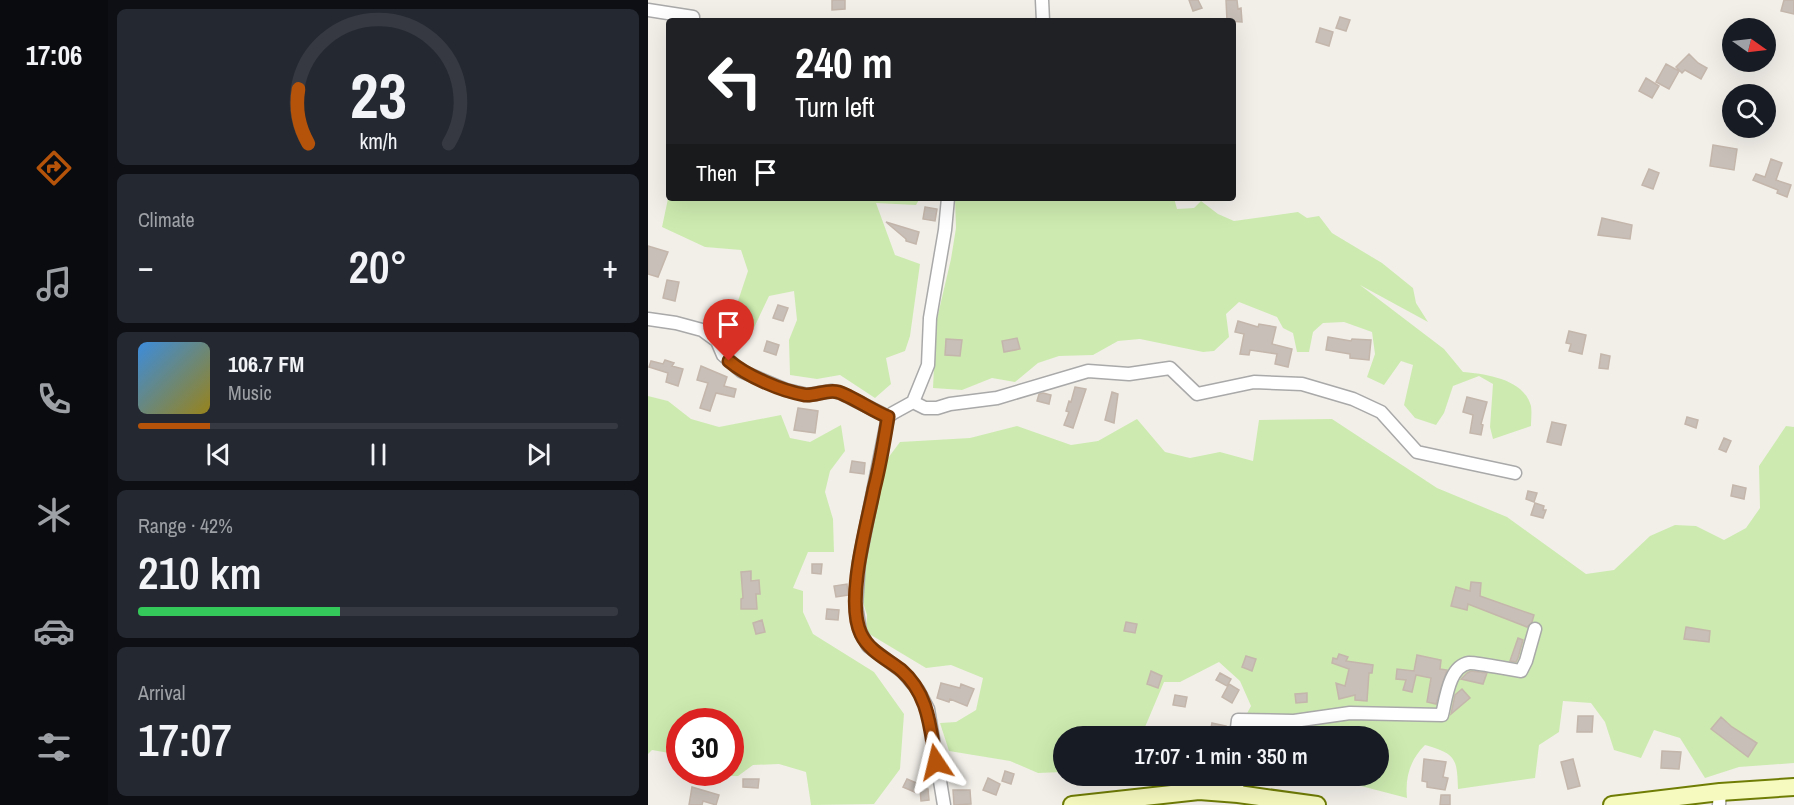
<!DOCTYPE html>
<meta charset="utf-8">
<style>
:root{--surface:#171b24;--page:#242831;--text:#f1f3f6;--muted:#9ea1a6;--line:#363941;--accent:#b45309}
body{margin:0;font-family:"Archivo Narrow",sans-serif;background:var(--page);color:var(--text);height:100vh;display:flex;flex-direction:column;font-size:22px;white-space:nowrap}
*{box-sizing:border-box;margin:0}
p{font-size:20px;color:var(--muted)}
.icon{flex:none;width:33px;height:33px;fill:none;stroke:currentColor;stroke-width:2;stroke-linecap:round;stroke-linejoin:round}
.map{position:relative;flex:1;overflow:hidden}
.sheet{display:flex;flex-direction:column;gap:9px;padding:9px;background:#0d0f14;width:540px}
.sheet>*{flex:none}
.banner{position:absolute;left:18px;top:18px;width:570px;height:183px;border-radius:6px;box-shadow:0 6px 24px #0002;background:#202124;color:#fff;overflow:hidden}
.needle{width:39px;rotate:104deg}
.controls{position:absolute;left:1074px;top:18px;display:grid;gap:12px}
.controls a{display:grid;place-items:center;width:54px;height:54px;border-radius:50%;background:var(--surface);box-shadow:0 6px 24px #0002;font-size:30px}
.speed{position:absolute;left:18px;top:708px;display:flex;gap:12px;font-size:30px;font-weight:700;text-align:center}
.speed>*{display:grid;place-content:center;width:78px;height:78px;border-radius:50%;background:var(--surface);box-shadow:0 6px 24px #0002;line-height:1}
.speed .limit{border:9px solid #d22;background:#fff;color:#111}
.pin{position:absolute;display:grid;place-items:center;width:51px;height:51px;color:#fff;margin:-62px -26px;border-radius:50% 50% 50% 0;rotate:-45deg;box-shadow:0 0 6px #0007}
.pin .icon{rotate:45deg}
.me{position:absolute;width:66px;margin:-33px;rotate:350deg;stroke-linejoin:round;filter:drop-shadow(0 0 4px #0008)}
.turn{display:flex;align-items:center;gap:21px;height:126px;padding:0 30px;font-size:27px}
.turn .icon{width:78px;height:78px;stroke-width:2.5}
.turn b{display:block;font-size:42px;line-height:51px}
.then{display:flex;align-items:center;height:57px;padding:0 30px;background:#0003;gap:12px;font-size:22px}
.big{font-size:45px;font-weight:600;line-height:1.1}
.sheet .card{flex:1;display:flex;flex-direction:column;justify-content:center;gap:9px;min-width:0;padding:0 21px;border-radius:9px;background:var(--page)}
.sheet .dial{align-items:center;gap:0}
.dial svg{height:156px;overflow:visible;fill:none;stroke:var(--line);stroke-width:7;stroke-linecap:round;text-anchor:middle}
.dial text{fill:var(--text);stroke:none}
.song{display:flex;align-items:center;gap:18px}
.cover{width:72px;height:72px;border-radius:9px;background:linear-gradient(135deg,hsl(210 70% 55%),hsl(50 70% 35%))}
.played{height:6px;border-radius:3px;background:linear-gradient(90deg,var(--accent) 15%,var(--line) 15%)}
.keys{display:flex;justify-content:space-around;direction:ltr}
.heat{display:flex;justify-content:space-between;align-items:center;font-size:33px;direction:ltr}
.charge{height:9px;border-radius:4px;background:linear-gradient(90deg,#34c759 42%,var(--line) 0)}
.trip{position:absolute;left:405px;top:726px;width:336px;height:60px;border-radius:30px;background:var(--surface);box-shadow:0 6px 24px #0002;font-weight:600;line-height:60px;text-align:center}
main{display:flex;flex:1;min-height:0}
.tabs{display:flex;flex-direction:column;width:108px;justify-content:space-around;align-items:center;background:#090b0e;color:var(--muted)}
.tabs .icon{width:42px;height:42px}
.tabs .active{color:var(--accent)}
.tabs b{font-size:27px;color:var(--text)}
.map>svg:first-child{display:block}
.grass{fill:#cdebb0}
.building{fill:#c7bfb8;stroke:#c4b6ab;stroke-width:1.5}
.lines{fill:none;stroke-linecap:round;stroke-linejoin:round}
.street-casing{stroke:#a9a9a9;stroke-width:15}
.secondary-casing{stroke:#707d05;stroke-width:20}
.street{stroke:#fff;stroke-width:12}
.secondary{stroke:#f7fabf;stroke-width:16}
.route-casing{stroke:#753606;stroke-width:15}
.route{stroke:#b45309;stroke-width:10}
</style>
<main>
<nav class="tabs">
<b>17:06</b>
<svg class="icon active" aria-label="directions" viewBox="0 0 24 24"><path d="M12 3l9 9-9 9-9-9zM9 14v-3h6M13 9l2 2-2 2"/></svg>
<svg class="icon" aria-label="music" viewBox="0 0 24 24"><path d="M9 18V5l10-2v13"/><circle cx="6" cy="18" r="3"/><circle cx="16" cy="16" r="3"/></svg>
<svg class="icon" aria-label="phone" viewBox="0 0 24 24"><path d="M5 4h4l2 5-3 2q2 4 5 5l2-3 5 2v4C11 20 4 13 5 4z"/></svg>
<svg class="icon" aria-label="climate" viewBox="0 0 24 24"><path d="M12 3v18M4 7l16 10M4 17L20 7"/></svg>
<svg class="icon" aria-label="car" viewBox="0 0 24 24"><path d="M5 17H2v-5l4-1 3-4h7l3 4 3 1v5h-3M9 17h6M6 11h13"/><circle cx="7" cy="17" r="2"/><circle cx="17" cy="17" r="2"/></svg>
<svg class="icon" aria-label="filters" viewBox="0 0 24 24"><path d="M4 7h16M4 17h16"/><circle cx="9" cy="7" r="2"/><circle cx="15" cy="17" r="2"/></svg>
</nav>
<section class="sheet">
<div class="card dial"><svg viewBox="0 0 100 80">
<path d="M14 69A42 42 0 1 1 86 69"/>
<path d="M14 69A42 42 0 0 1 9 41" stroke="#b45309"/>
<text x="50" y="56" font-size="32" font-weight="700">23</text>
<text x="50" y="72" font-size="11">km/h</text>
</svg></div>
<div class="card"><p>Climate</p>
<div class="heat"><a>−</a><b class="big">20°</b><a>+</a></div>
</div>
<div class="card">
<div class="song"><i class="cover"></i><div><b>106.7 FM</b><p>Music</p></div></div>
<div class="played"></div>
<div class="keys"><svg class="icon" aria-label="previous" viewBox="0 0 24 24"><path d="M18 5L8 12l10 7zM5 5v14"/></svg><svg class="icon" aria-label="pause" viewBox="0 0 24 24"><path d="M8 5v14M16 5v14"/></svg><svg class="icon" aria-label="next" viewBox="0 0 24 24"><path d="M6 5l10 7-10 7zM19 5v14"/></svg></div>
</div>
<div class="card"><p>Range · 42%</p><b class="big">210 km</b><div class="charge"></div></div>
<div class="card"><p>Arrival</p><b class="big">17:07</b></div>
</section>
<div class="map">
<svg width="1146" height="805" viewBox="0 0 1146 805">
<rect width="100%" height="100%" fill="#f2efe9"/>
<path class="grass" d="M21 194V198H272L268 205 228 203 247 255 272 264 262 336 257 351 238 358 243 384 227 398 192 375 169 379 142 375 141 340 149 320 146 291 121 296 103 334 97 336 82 325 100 271 93 250 57 247 14 227Z
M307 198H526L529 209 546 208 553 201 570 214 586 221 650 212 659 218 671 216 684 233 734 263 765 288 768 303 780 322 712 285 796 349 815 372C838 374 876 379 883 406 884 412 883 420 883 426L845 439 842 427 845 384 831 376 805 386 796 413 788 425 767 418 756 405 765 365 753 361 736 385 719 377 727 354 724 332 696 322 675 323 665 332 661 352H649L645 333 635 328 629 317 591 302 578 314 581 337 566 351 555 352 492 339 470 341 445 355 411 356 390 363 367 382 344 378 314 390 285 388 288 323 303 259 308 228Z
M0 396 20 401 43 419 71 427 133 415 142 438 162 442 193 425 197 451 182 471 177 492 185 519 186 552H160L145 588 155 591V612L165 634 226 672 256 714 252 769 226 804 163 805 158 772 131 764 105 765 90 776H51L47 773 82 772V722H32L31 759 27 754 4 750 0 754Z
M489 419 517 452 542 458 572 452 605 461 611 420 684 419 789 488 859 517 938 574 966 570 1002 536 1027 525 1048 526 1076 540 1098 528 1112 508 1111 466 1138 426 1146 427V763L1091 767 1057 778 1032 738 1006 730 993 758 966 750 957 722 943 703 915 701 911 732 891 745 887 778 810 789C809 758 808 754 777 745 762 760 757 777 759 798L713 786 639 779 632 776H730V736H590V730L603 706 592 681 571 662 532 682H516L497 727 487 736H416L415 772 390 773 362 761 301 751 292 723 308 722 328 710 335 678 303 665 278 668 218 632 219 615 210 587 231 470 252 442 322 438 369 426 423 445 450 441Z"/>
<path class="building" d="M184 0H197V9L184 10Z
M541 0H550L554 8 545 11Z
M578 0H589L590 9 593 8 594 22 579 21Z
M1136 0H1146V14L1133 11Z
M692 17 702 20 698 31 688 28Z
M672 28 685 32 681 46 668 42Z
M1041 54 1050 63 1059 68 1053 79 1037 70 1034 73 1028 67Z
M1018 64 1031 71 1021 89 1008 82Z
M998 78 1011 86 1004 98 991 91Z
M1065 145 1089 149 1086 170 1062 166Z
M1123 159 1134 163 1128 180 1143 185 1139 197 1129 193 1130 190 1105 180 1108 174 1117 177Z
M1001 169 1011 173 1005 189 994 185Z
M277 207 289 209 287 221 275 219Z
M954 218 984 225 982 239 950 235Z
M238 222 271 232 268 244 258 241V239Z
M0 246 20 252 10 277 0 274Z
M19 280 31 282 27 301 15 298Z
M130 305 140 308 135 321 125 318Z
M590 321 610 327 611 324 628 327 624 344 644 349 640 367 627 364 629 354 602 350 601 355 592 354 596 334 587 332Z
M921 331 938 335 934 354 921 351 923 344 918 343Z
M680 337 703 341 704 339 723 340 721 360 702 358V354L678 350Z
M369 338 372 349 356 352 354 341Z
M298 339 314 340 312 356 297 355Z
M119 341 131 345 128 355 116 351Z
M953 354 962 356 960 369 951 368Z
M17 360 26 363 24 366 35 369 30 386 18 382 20 373 1 367 3 361 15 364Z
M53 366 79 377 76 386 88 389 86 397 68 393 62 411 52 408 60 383 49 380Z
M427 387 438 389 425 428 416 425 421 412 418 411 421 401 423 402Z
M464 392 470 394 466 423 457 420Z
M395 393 403 395 401 404 389 401 391 394Z
M819 397 839 402 833 424 835 425 833 435 822 433 825 415 815 412Z
M150 408 170 411 167 433 146 430Z
M1039 417 1050 420 1048 428 1037 424Z
M904 422 918 425 913 445 899 442Z
M1076 438 1083 441 1078 452 1071 449Z
M204 461 217 463 216 474 202 472Z
M1085 485 1098 488 1096 499 1083 496Z
M880 491 889 493 886 502 878 499Z
M887 503 896 506 895 510H898L895 518 883 515Z
M164 564H174L173 574 164 573Z
M103 571V581L111 580 112 594H108L109 609H93V599L95 598 93 572Z
M823 582 833 583 832 596 886 615 884 622 879 627 820 604 819 610 803 606 808 587 822 591Z
M199 584 200 595 188 597 186 586Z
M179 609 191 610 190 620 178 619Z
M114 620 117 632 108 634 105 623Z
M478 622 489 624 487 633 476 631Z
M1038 627 1062 631 1061 642 1036 639Z
M870 638 875 640 870 658 868 662 862 661Z
M691 654 700 657 698 661 725 665 724 673H721L719 701 707 700V695L691 699 688 683 697 686 701 669 684 663 685 658 689 659Z
M769 655 793 660 792 669 799 670 788 704 779 702 783 678 768 675 764 692 755 690 758 680 748 679 749 669 766 671Z
M598 656 608 659 604 671 594 667Z
M503 671 514 676 510 688 499 684Z
M823 671 839 673 835 684 813 679 819 673Z
M572 673 583 679 579 686 568 680Z
M293 683 312 688 313 684 326 689 319 706 302 699 301 702 289 698Z
M581 684 591 690 584 703 574 697Z
M814 689 822 698 803 714 807 695Z
M659 693V702L648 703 647 694Z
M527 695 539 697 537 707 525 705Z
M930 716H945L944 732H929Z
M1073 717 1084 727 1109 743 1100 757 1063 729Z
M564 723 578 726 575 736H561Z
M1014 751 1033 752 1031 769 1013 768Z
M776 759 798 762 795 777 800 778 797 790 779 787V782L774 781Z
M925 759 932 786 920 789 913 762Z
M357 771 366 774 363 784 354 781Z
M462 776H488L486 784 462 780Z
M340 778 352 784 348 795 335 790Z
M95 779H111L110 788 95 787Z
M259 779 273 785 269 793 255 787Z
M44 787 71 795 68 805 55 801 54 805H41Z
M272 789H280L281 800 273 801Z
M305 790H322L323 804 306 805Z
M793 795H802V805H792Z"/>
<g class="lines">
<g class="street-casing">
<path id="street" d="M394 0 395 21
M0 10 45 17
M0 319 28 323 54 330 69 341 75 355 93 371 138 390 160 395 184 391 193 393 240 417
M265 402 277 408H289L302 404 349 398 440 371 481 374 522 368 549 394 606 382 654 384 705 399 733 412 769 452 867 473
M588 736 590 720 646 721 702 713 794 715C798 699 801 666 821 663 828 662 863 670 873 671L878 661 887 629
M588 776 590 794
M296 805 280 709 270 690 255 672 220 646 212 631 208 606 211 562 240 417 245 413 265 402 280 365 282 318 297 230 300 198
M1071 805 1072 792"/>
</g>
<g class="secondary-casing">
<path id="secondary" d="M424 805 551 791 590 794 669 805
M964 805 1072 792 1146 787"/>
</g>
<use href="#street" class="street"/>
<use href="#secondary" class="secondary"/>
</g>
<g class="lines">
<g class="route-casing">
<path id="route" d="M81 361C99 376 133 391 157 395 168 396 179 389 190 392 203 396 225 411 240 417 236 442 232 466 226 489 219 525 197 601 213 634 221 651 239 659 253 670 281 694 282 728 288 762"/>
</g>
<use href="#route" class="route"/>
</g>
</svg>
<div class="controls">
<a><svg class="needle" viewBox="-14 -14 28 28"><path d="M0-13l5 13h-10z" fill="#e53935"/><path d="M0 13l5-13h-10z" fill="#9ea1a6"/></svg></a>
<a><svg class="icon" aria-label="search" viewBox="0 0 24 24"><circle cx="10" cy="10" r="6"/><path d="M15 15l6 6"/></svg></a>
</div>
<div class="speed"><div class="limit">30</div></div>
<div class="pin" style="left:81px;top:361px;background:#d93025"><svg class="icon" aria-label="arrive" viewBox="0 0 24 24"><path d="M6 21V4h12l-3 4 3 4H6"/></svg></div>
<svg class="me" style="left:288px;top:762px" viewBox="-20 -20 40 40"><path d="M0-17L14 15 0 8-14 15z" fill="#b45309" stroke="#fff" stroke-width="4"/></svg>
<div class="trip">17:07 · 1 min · 350 m</div>
<div class="banner">
<div class="turn"><svg class="icon" aria-label="left" viewBox="0 0 24 24"><path d="M17 20v-9H6M10 6l-5 5 5 5"/></svg><div><b>240 m</b>Turn left</div></div>
<div class="then">Then<svg class="icon" aria-label="arrive" viewBox="0 0 24 24"><path d="M6 21V4h12l-3 4 3 4H6"/></svg></div>
</div>
</div>
</main>
